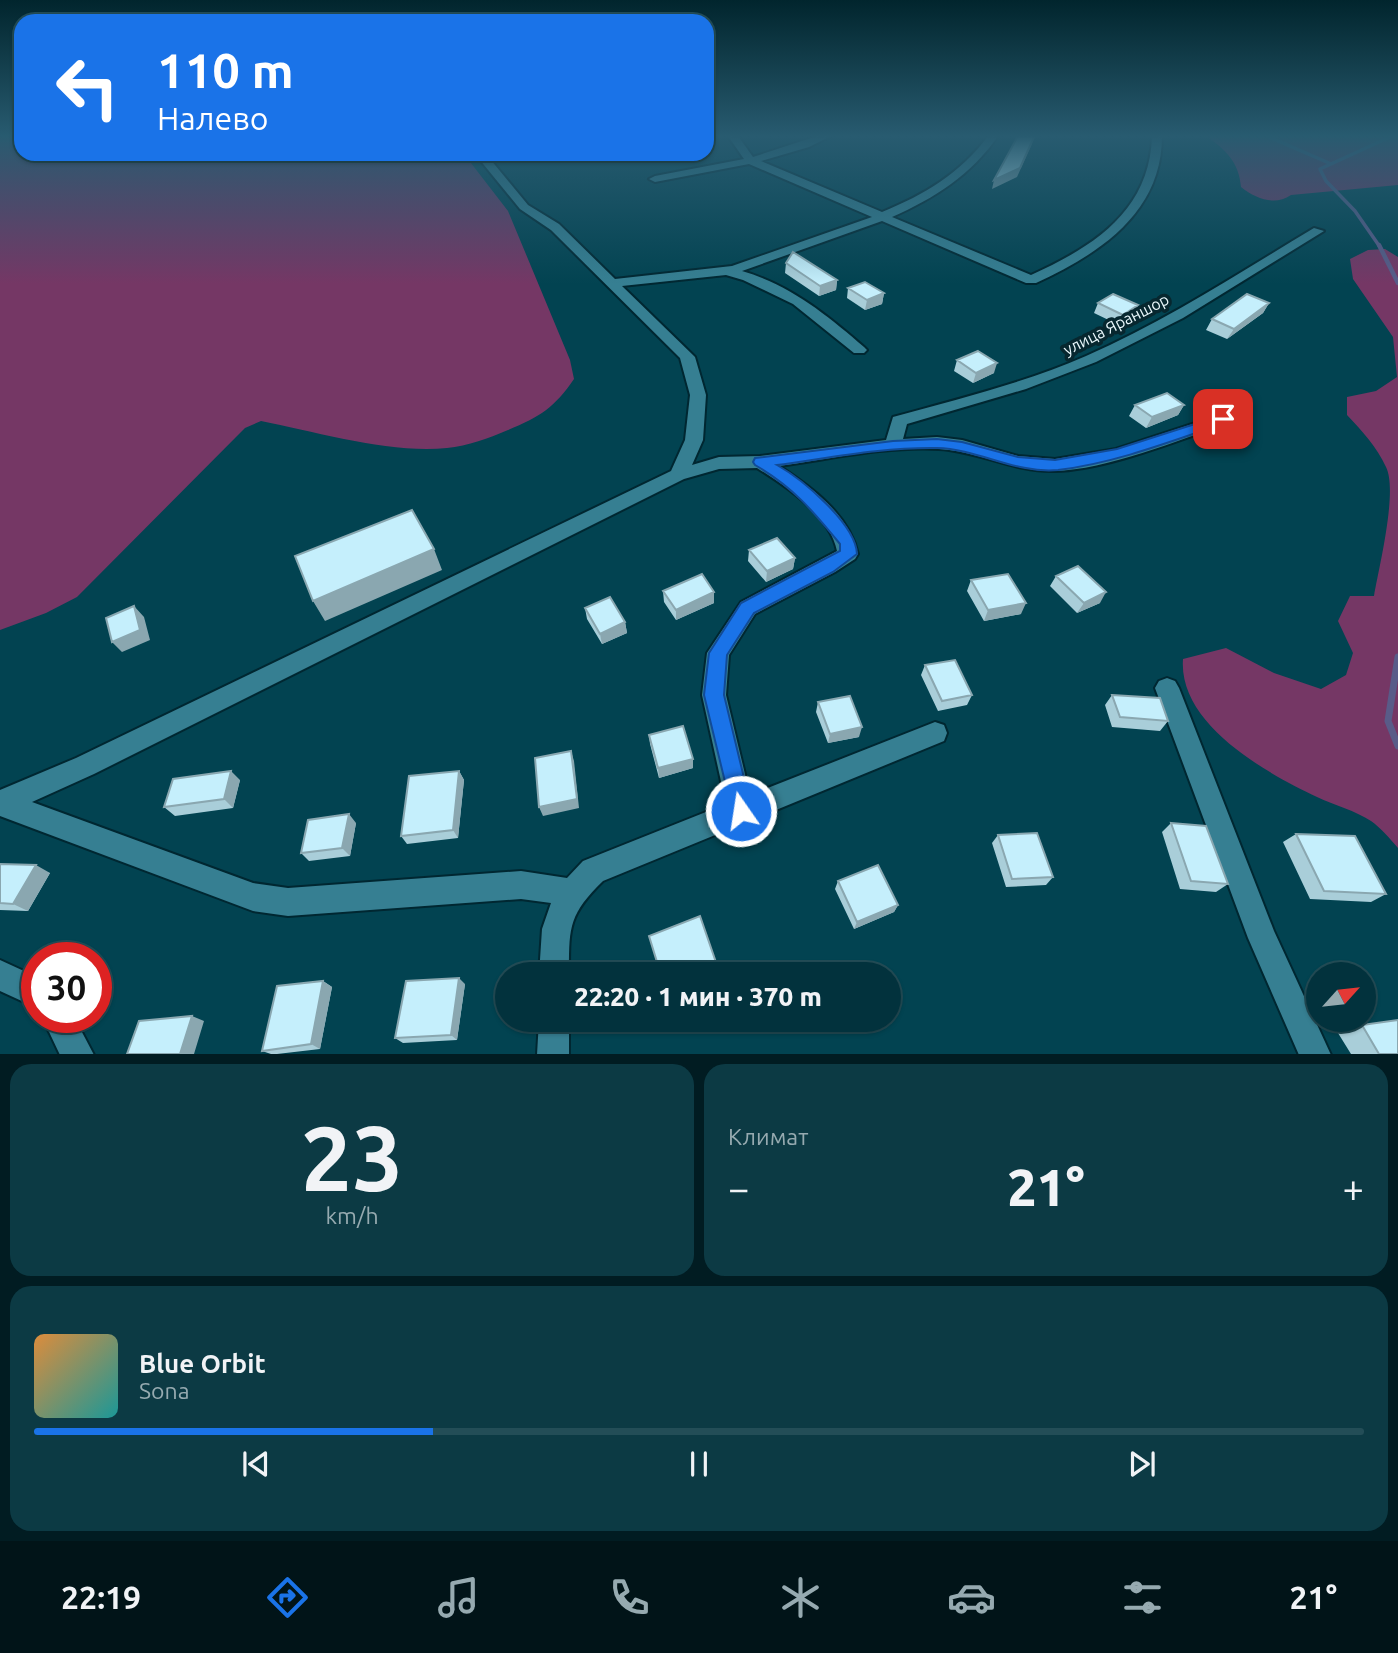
<!DOCTYPE html>
<html lang="ru">
<meta charset="utf-8">
<style>
:root{--surface:#02323d;--page:#0c3a44;--text:#f1f3f6;--muted:#96aab0;--line:#234d57;--accent:#1a73e8}
body{margin:0;font-family:Ubuntu,sans-serif;background:var(--page);color:var(--text);height:100vh;display:flex;flex-direction:column;font-size:26px;white-space:nowrap}
*{box-sizing:border-box;margin:0}
p{font-size:23px;color:var(--muted)}
.icon{flex:none;width:38px;height:38px;fill:none;stroke:currentColor;stroke-width:2;stroke-linecap:round;stroke-linejoin:round}
.map{position:relative;height:1054px;overflow:hidden}
.details{display:flex;flex-direction:column;gap:10px;padding:10px;background:#011c22;flex:1}
.details>*{flex:none}
.banner{position:absolute;left:14px;top:14px;width:700px;height:147px;border-radius:21px;box-shadow:0 2px 5px #0004,0 0 0 2px var(--line);background:#1a73e8;color:#fff;overflow:hidden}
.needle{width:46px;rotate:63deg}
.controls{position:absolute;left:1306px;top:962px;display:grid;gap:14px}
.controls a{display:grid;place-items:center;width:70px;height:70px;border-radius:50%;background:var(--surface);box-shadow:0 2px 5px #0004,0 0 0 2px var(--line);font-size:35px}
.speed{position:absolute;left:21px;top:942px;display:flex;gap:14px;font-size:35px;font-weight:700;text-align:center}
.speed>*{display:grid;place-content:center;width:91px;height:91px;border-radius:50%;background:var(--surface);box-shadow:0 2px 5px #0004,0 0 0 2px var(--line);line-height:1}
.speed .limit{border:10px solid #d22;background:#fff;color:#111}
.pin{position:absolute;display:grid;place-items:center;width:60px;height:60px;color:#fff;margin:-30px;border-radius:14px;box-shadow:0 4px 10px #0006}
.me{position:absolute;width:77px;margin:-38px;rotate:347deg;stroke-linejoin:round;filter:drop-shadow(0 0 5px #0008)}
.turn{display:flex;align-items:center;gap:24px;height:147px;padding:0 28px;font-size:32px}
.turn .icon{width:91px;height:91px;stroke-width:2.5}
.turn b{display:block;font-size:49px;line-height:60px}
.big{font-size:52px;font-weight:800;line-height:1.1}
.details .card{flex:1;display:flex;flex-direction:column;justify-content:center;gap:10px;min-width:0;padding:0 24px;border-radius:21px;background:var(--page)}
.details .dial{align-items:center;gap:0}
.dial b{font-size:91px;line-height:1}
.song{display:flex;align-items:center;gap:21px}
.cover{width:84px;height:84px;border-radius:10px;background:linear-gradient(135deg,hsl(30 70% 55%),hsl(180 70% 35%))}
.played{height:7px;border-radius:4px;background:linear-gradient(90deg,var(--accent) 30%,var(--line) 30%)}
.keys{display:flex;justify-content:space-around;direction:ltr}
.heat{display:flex;justify-content:space-between;align-items:center;font-size:38px;direction:ltr}
.details .tiles{flex:1;display:grid;gap:10px;grid-template-columns:1fr 1fr}
.card:last-child{grid-column:span 2}
.trip{position:absolute;left:495px;top:962px;width:406px;height:70px;border-radius:35px;background:var(--surface);box-shadow:0 2px 5px #0004,0 0 0 2px var(--line);font-weight:800;line-height:70px;text-align:center}
.menu{display:flex;height:112px;justify-content:space-around;align-items:center;background:#011418;color:var(--muted)}
.menu .icon{width:49px;height:49px}
.menu .selected{color:var(--accent)}
.menu b{font-size:32px;color:var(--text)}
.map>svg:first-child{display:block}
.green{fill:#753765}
.lines{fill:none;stroke-linecap:round;stroke-linejoin:round}
.stream-far2{stroke:#595b88;stroke-width:3.5}
.stream-far1{stroke:#595b88;stroke-width:4.5}
.stream{stroke:#595b88;stroke-width:7}
.street-casing{stroke:#002731;stroke-width:4}
.street{fill:#367f92;fill-rule:evenodd}
.wall{fill:#a9ced9}
.shaded-wall{fill:#8aa7b0}
.building{fill:#c5effc;stroke:#8aa7b0;stroke-width:2}
.route{fill:#1a73e8;stroke:#114b97;stroke-width:2}
.labels{text-anchor:middle;dominant-baseline:central;stroke-width:7;stroke-linejoin:round;paint-order:stroke}
.far-street-label{font-size:16px;fill:#eaf8fc;stroke:#07272f}
</style>
<div class="map">
<svg width="1398" height="1055" viewBox="0 0 1398 1055">
<rect width="100%" height="100%" fill="#024351"/>
<path class="green" d="M0 136H21V154H464L508 211 570 360 574 379C555 407 540 417 508 430 489 438 468 446 447 448 391 454 317 432 261 421L245 428 77 597 46 613 0 630Z
M1206 136H1398V185L1291 195C1275 206 1256 199 1241 187 1239 162 1226 150 1206 136Z
M1385 249 1398 257V848C1390 839 1381 828 1371 821 1356 811 1334 805 1317 797 1266 773 1178 724 1183 659L1226 648 1274 673 1321 689 1346 675 1353 653 1338 621 1350 596H1374C1379 567 1398 491 1386 467 1377 447 1362 431 1347 415V397L1376 391 1397 377 1393 337 1353 279 1350 259 1368 250Z"/>
<g class="lines">
<path class="stream-far2" d="M1267 136 1329 163
M1380 247 1355 211 1326 181 1320 169 1392 136"/>
<path class="stream-far1" d="M1379 245 1398 283"/>
<path class="stream" d="M1398 657 1388 721 1398 746"/>
<g class="street-casing">
<path id="street" d="M728 136H738L753 157 817 136H831L809 147 761 161 882 212C924 195 961 173 988 136H998C971 175 935 198 892 217L1031 275C1093 247 1150 211 1152 136H1162C1162 213 1099 254 1036 283H1026L882 221 742 271C790 285 827 315 864 347L867 350 864 353H854L793 304 743 280 726 275 622 286 695 357 706 395 703 440 692 465 719 457 760 456 886 440 893 417C958 399 1024 383 1086 356 1166 321 1239 273 1314 228L1324 231 1183 318 1096 362 1026 389 907 424 903 439 937 437 962 440 1018 456 1055 459 1116 449 1223 414 1229 415 1231 419 1229 423C1178 440 1107 470 1054 471 1014 472 978 451 939 449 886 446 831 459 779 466 811 487 849 514 858 554L855 559 835 572 755 614 729 655 726 695 750 795 935 722 944 725 947 733 944 741 603 881C568 915 569 928 569 975H539L542 929 551 903 521 899 288 916 253 911 0 816V790L76 758 671 471 685 440 690 395 680 358 551 230 520 209 475 154H486L528 205 559 224 615 279 732 266 872 217 749 164 655 182 649 179 655 176 744 159ZM757 468C786 486 830 515 837 551L741 602 707 653 702 695 726 804 583 861 567 878 521 871 288 888 253 883 32 802 94 774 684 479 719 469Z
M1167 678 1175 681 1179 688 1274 931 1331 1055H1299L1248 938 1155 688 1159 681Z
M0 960 37 977V1008L0 991Z
M42 1017H74L94 1055H60Z
M539 1020H569V1055H537Z"/>
</g>
<use href="#street" class="street"/>
</g>
<path class="wall" d="M786 263 837 280 836 290 819 296 785 273Z
M848 288 884 293 882 304 865 310 847 298Z
M1098 303 1138 305 1134 315 1119 325 1094 313Z
M1269 303 1263 313 1227 339 1206 330 1212 319Z
M957 360 994 373 973 383 954 371Z
M1135 405H1184L1178 415 1146 428 1129 416Z
M749 550 795 558 793 569 766 582 748 561Z
M1056 576 1100 603 1077 613 1050 586Z
M971 580 1021 614 984 621 967 591Z
M663 591 714 603 676 620 664 602Z
M585 608 625 622 627 633 602 644 587 619Z
M925 665 972 695 967 705 938 711 921 675Z
M1112 695 1168 721 1160 731 1112 727 1105 705Z
M818 702 859 737 828 743 816 712Z
M649 735 693 768 659 778 650 744Z
M459 771 464 780 458 838 407 844 401 836Z
M240 780 233 808 175 816 164 807Z
M356 823 350 856 309 861 301 853Z
M1171 823 1228 884 1216 892 1180 889 1162 832Z
M1296 834 1386 894 1371 902 1310 899 1283 842Z
M998 835 1053 877 1046 885 1006 887 992 843Z
M0 864 50 873 28 911 0 910Z
M838 881 898 905 894 912 854 929 835 889Z
M323 981 332 987 320 1049 277 1054H271L262 1051Z
M465 984 457 1040 403 1043 395 1038Z
M1362 1025 1398 1054H1351L1338 1033Z"/>
<path class="shaded-wall" d="M1034 137 1031 146 1017 177 992 189 994 180Z
M837 280 836 290 819 296 820 286Z
M884 293 882 304 865 310 867 300Z
M1269 303 1263 313 1227 339 1234 329Z
M1138 305 1134 315 1119 325 1123 315Z
M997 363 994 373 973 383 976 373Z
M1184 405 1178 415 1146 428 1152 417Z
M434 549 442 570 325 621 313 601Z
M795 558 793 569 766 582 767 571Z
M714 592V603L676 620V610Z
M1106 592 1100 603 1077 613 1084 603Z
M1026 603 1021 614 984 621 988 610Z
M134 606 144 617 150 640 122 652 112 642Z
M625 622 627 633 602 644 600 634Z
M862 727 859 737 828 743 830 734Z
M571 751 574 761 579 808 543 816 539 807Z
M693 759V768L659 778 658 768Z
M231 771 240 780 233 808 224 799Z
M459 771 464 780 458 838 453 830Z
M349 814 356 823 350 856 342 848Z
M36 865 50 873 28 911 13 904Z
M898 905 894 912 854 929 857 922Z
M459 978 465 984 457 1040 451 1035Z
M323 981 332 987 320 1049 311 1044Z
M192 1016 204 1021 194 1054H180Z"/>
<path class="building" d="M1018 136 1034 137 1020 168 994 180Z
M793 252 837 280 820 286 786 263Z
M865 282 884 293 867 300 848 288Z
M1113 294 1138 305 1123 315 1098 303Z
M1247 294 1269 303 1234 329 1212 319Z
M978 351 997 363 976 373 957 360Z
M1167 393 1184 405 1152 417 1135 405Z
M412 510 434 549 313 601 295 556Z
M777 538 795 558 767 571 749 550Z
M1078 566 1106 592 1084 603 1056 576Z
M702 574 714 592 676 610 663 591Z
M1008 574 1026 603 988 610 971 580Z
M610 597 625 622 600 634 585 608Z
M134 606 140 630 112 642 106 618Z
M955 660 972 695 942 701 925 665Z
M1112 695 1160 698 1168 721 1120 717Z
M850 696 862 727 830 734 818 702Z
M683 726 693 759 658 768 649 735Z
M571 751 577 799 539 807 535 758Z
M231 771 224 799 164 807 173 779Z
M459 771 453 830 401 836 409 776Z
M349 814 342 848 301 853 308 820Z
M1171 823 1206 826 1228 884 1191 881Z
M1037 833 1053 877 1012 879 998 835Z
M1296 834 1355 836 1386 894 1324 891Z
M0 864 36 865 13 904 0 903Z
M878 865 898 905 857 922 838 881Z
M700 916 720 974 718 975H661L649 936Z
M459 978 451 1035 395 1038 406 981Z
M323 981 311 1044 262 1051 277 986Z
M192 1016 180 1054H127L139 1021Z
M1398 1020V1054H1379L1362 1025Z"/>
<linearGradient id="sky" x2="0" y2="1"><stop stop-color="#01252d"/><stop offset="0.48" stop-color="#285b70"/><stop offset="1" stop-color="#285b70" stop-opacity="0"/></linearGradient>
<rect width="1398" height="284" fill="url(#sky)"/>
<path class="route" d="M1223 415 1228 416V422C1172 441 1116 463 1058 470 1016 474 978 449 937 448 884 447 829 458 777 465 802 479 856 524 857 554L833 572 754 613 727 655 724 695 752 811 749 819 741 822 734 819 704 695 709 653 741 603 840 551V544C813 511 793 487 755 465L753 462 755 458 893 441 937 439 962 442 1018 457 1055 460 1117 449Z"/>
<g class="labels">
<g class="far-street-label">
<text transform="translate(1116 324) rotate(-27)">улица Яраншор</text>
</g>
</g>
</svg>
<div class="controls">
<a><svg class="needle" viewBox="-14 -14 28 28"><path d="M0-13l5 13h-10z" fill="#e53935"/><path d="M0 13l5-13h-10z" fill="#96aab0"/></svg></a>
</div>
<div class="speed"><div class="limit">30</div></div>
<div class="pin" style="left:1223px;top:419px;background:#d93025"><svg class="icon" aria-label="arrive" viewBox="0 0 24 24"><path d="M6 21V4h12l-3 4 3 4H6"/></svg></div>
<svg class="me" style="left:741px;top:811px" viewBox="-20 -20 40 40"><circle r="17" fill="#1a73e8" stroke="#fff" stroke-width="3"/><path d="M0-11L8 9 0 5-8 9z" fill="#fff"/></svg>
<div class="trip">22:20 · 1 мин · 370 m</div>
<div class="banner">
<div class="turn"><svg class="icon" aria-label="left" viewBox="0 0 24 24"><path d="M17 20v-9H6M10 6l-5 5 5 5"/></svg><div><b>110 m</b>Налево</div></div>
</div>
</div>
<section class="details">
<div class="tiles">
<div class="card dial"><b>23</b><p>km/h</p></div>
<div class="card"><p>Климат</p>
<div class="heat"><a>−</a><b class="big">21°</b><a>+</a></div>
</div>
<div class="card">
<div class="song"><i class="cover"></i><div><b>Blue Orbit</b><p>Sona</p></div></div>
<div class="played"></div>
<div class="keys"><svg class="icon" aria-label="previous" viewBox="0 0 24 24"><path d="M18 5L8 12l10 7zM5 5v14"/></svg><svg class="icon" aria-label="pause" viewBox="0 0 24 24"><path d="M8 5v14M16 5v14"/></svg><svg class="icon" aria-label="next" viewBox="0 0 24 24"><path d="M6 5l10 7-10 7zM19 5v14"/></svg></div>
</div>
</div>
</section>
<nav class="menu">
<b>22:19</b>
<svg class="icon selected" aria-label="directions" viewBox="0 0 24 24"><path d="M12 3l9 9-9 9-9-9zM9 14v-3h6M13 9l2 2-2 2"/></svg>
<svg class="icon" aria-label="music" viewBox="0 0 24 24"><path d="M9 18V5l10-2v13"/><circle cx="6" cy="18" r="3"/><circle cx="16" cy="16" r="3"/></svg>
<svg class="icon" aria-label="phone" viewBox="0 0 24 24"><path d="M5 4h4l2 5-3 2q2 4 5 5l2-3 5 2v4C11 20 4 13 5 4z"/></svg>
<svg class="icon" aria-label="climate" viewBox="0 0 24 24"><path d="M12 3v18M4 7l16 10M4 17L20 7"/></svg>
<svg class="icon" aria-label="car" viewBox="0 0 24 24"><path d="M5 17H2v-5l4-1 3-4h7l3 4 3 1v5h-3M9 17h6M6 11h13"/><circle cx="7" cy="17" r="2"/><circle cx="17" cy="17" r="2"/></svg>
<svg class="icon" aria-label="filters" viewBox="0 0 24 24"><path d="M4 7h16M4 17h16"/><circle cx="9" cy="7" r="2"/><circle cx="15" cy="17" r="2"/></svg>
<b>21°</b>
</nav>
